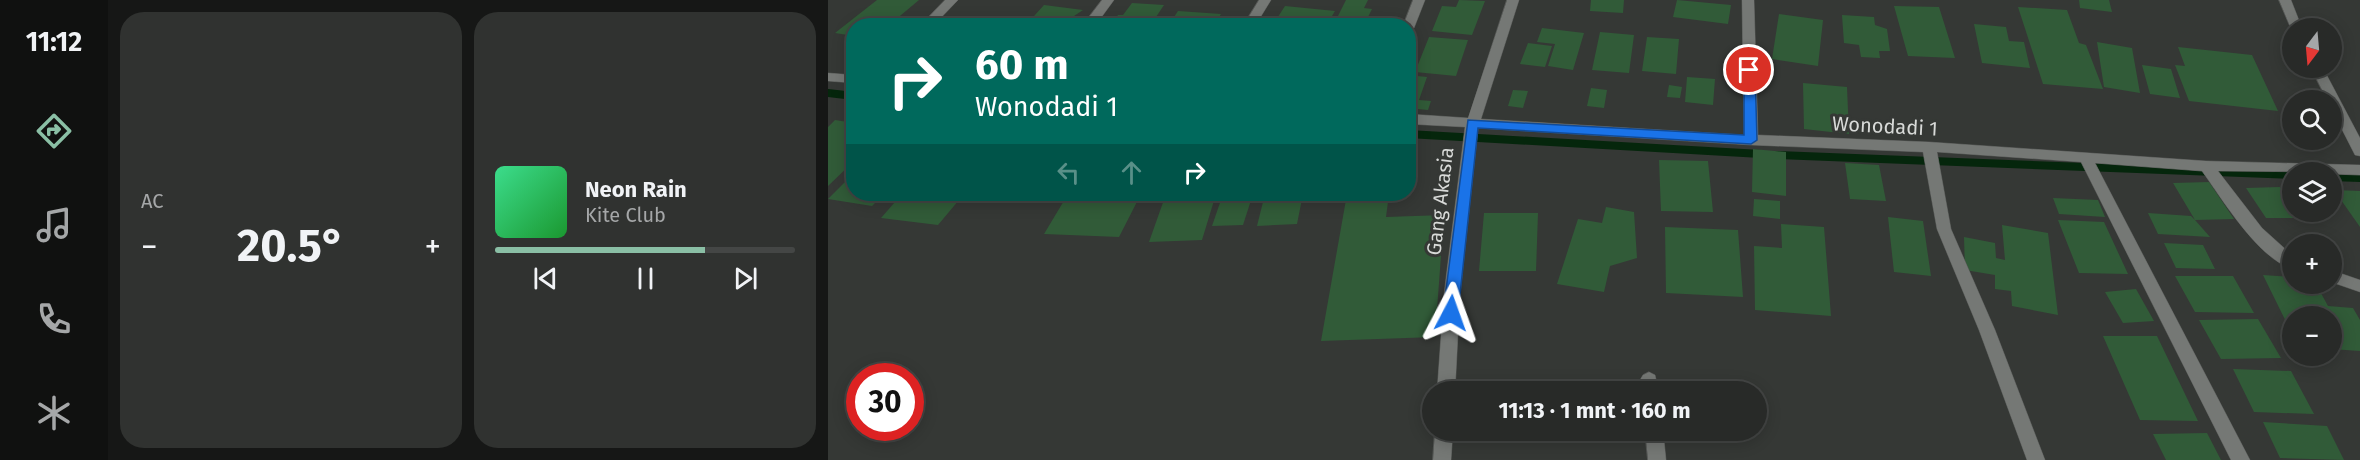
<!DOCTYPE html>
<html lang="id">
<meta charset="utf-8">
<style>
:root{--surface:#282a28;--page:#303230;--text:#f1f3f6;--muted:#a5a7a8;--line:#444645;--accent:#8abfa5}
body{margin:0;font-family:"Fira Sans",sans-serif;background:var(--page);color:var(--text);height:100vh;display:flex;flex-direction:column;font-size:22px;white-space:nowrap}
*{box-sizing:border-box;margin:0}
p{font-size:20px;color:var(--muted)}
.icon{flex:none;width:33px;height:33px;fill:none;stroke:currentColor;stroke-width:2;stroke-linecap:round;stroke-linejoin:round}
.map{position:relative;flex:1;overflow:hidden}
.drawer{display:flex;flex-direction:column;gap:12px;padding:12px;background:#161716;width:720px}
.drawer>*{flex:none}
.top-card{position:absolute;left:18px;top:18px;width:570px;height:183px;border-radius:24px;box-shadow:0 3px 15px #0003,0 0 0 2px var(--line);background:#00695c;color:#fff;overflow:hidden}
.needle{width:39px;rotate:196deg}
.controls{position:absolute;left:1454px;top:18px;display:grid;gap:12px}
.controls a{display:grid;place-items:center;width:60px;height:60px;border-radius:50%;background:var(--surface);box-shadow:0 3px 15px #0003,0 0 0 2px var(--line);font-size:30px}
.speed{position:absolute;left:18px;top:363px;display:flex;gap:12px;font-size:30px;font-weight:700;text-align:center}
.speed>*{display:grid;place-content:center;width:78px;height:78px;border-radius:50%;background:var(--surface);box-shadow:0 3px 15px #0003,0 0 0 2px var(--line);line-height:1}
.speed .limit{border:9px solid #d22;background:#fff;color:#111}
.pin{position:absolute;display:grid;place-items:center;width:51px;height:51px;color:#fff;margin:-26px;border:3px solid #fff;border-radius:50%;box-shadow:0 2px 6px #0007}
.me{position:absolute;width:66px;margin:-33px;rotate:4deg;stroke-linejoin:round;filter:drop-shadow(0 0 4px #0008)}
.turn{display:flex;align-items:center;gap:21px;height:126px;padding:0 30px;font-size:27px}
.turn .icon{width:78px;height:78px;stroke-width:2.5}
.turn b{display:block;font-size:42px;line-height:51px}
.lanes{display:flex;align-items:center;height:57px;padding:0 30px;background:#0003;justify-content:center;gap:30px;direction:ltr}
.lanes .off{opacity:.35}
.big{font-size:45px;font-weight:700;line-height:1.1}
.drawer .widget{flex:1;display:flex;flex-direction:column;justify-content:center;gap:9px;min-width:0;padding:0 21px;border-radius:24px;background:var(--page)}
.song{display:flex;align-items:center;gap:18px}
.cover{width:72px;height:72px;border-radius:9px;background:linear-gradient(135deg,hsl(150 70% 55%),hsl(130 70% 35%))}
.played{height:6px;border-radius:3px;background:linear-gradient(90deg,var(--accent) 70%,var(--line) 70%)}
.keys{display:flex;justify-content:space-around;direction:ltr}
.heat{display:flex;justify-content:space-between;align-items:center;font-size:33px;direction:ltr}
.drawer .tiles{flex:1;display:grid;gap:12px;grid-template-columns:repeat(2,1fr)}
.trip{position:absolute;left:594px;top:381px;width:345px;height:60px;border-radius:30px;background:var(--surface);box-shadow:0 3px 15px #0003,0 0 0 2px var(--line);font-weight:700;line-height:60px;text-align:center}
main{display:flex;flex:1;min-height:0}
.menu{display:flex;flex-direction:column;width:108px;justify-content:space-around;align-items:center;background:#101110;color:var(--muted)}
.menu .icon{width:42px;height:42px}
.menu .current{color:var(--accent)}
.menu b{font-size:27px;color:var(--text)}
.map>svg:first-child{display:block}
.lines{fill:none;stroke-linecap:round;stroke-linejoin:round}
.stream{stroke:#05260c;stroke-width:8}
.building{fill:#315b38}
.street-casing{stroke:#555755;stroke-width:1}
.street{fill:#757875;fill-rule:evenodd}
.route{fill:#1a73e8;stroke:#114b97;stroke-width:1.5}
.labels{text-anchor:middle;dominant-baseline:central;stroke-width:6;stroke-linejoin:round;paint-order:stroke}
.street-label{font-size:20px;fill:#d8dad8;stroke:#353835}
</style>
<main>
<nav class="menu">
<b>11:12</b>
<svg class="icon current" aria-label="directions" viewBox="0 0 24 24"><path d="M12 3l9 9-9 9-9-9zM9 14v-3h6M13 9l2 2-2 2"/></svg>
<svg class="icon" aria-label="music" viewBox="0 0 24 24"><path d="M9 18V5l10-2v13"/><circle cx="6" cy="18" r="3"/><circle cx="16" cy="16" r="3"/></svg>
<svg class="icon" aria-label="phone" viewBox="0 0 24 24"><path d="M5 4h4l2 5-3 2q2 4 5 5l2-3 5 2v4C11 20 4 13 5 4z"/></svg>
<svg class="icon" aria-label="climate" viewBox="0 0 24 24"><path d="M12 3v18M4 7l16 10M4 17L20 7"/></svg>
</nav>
<section class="drawer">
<div class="tiles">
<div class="widget"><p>AC</p>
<div class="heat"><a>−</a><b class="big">20.5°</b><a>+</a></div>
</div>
<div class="widget">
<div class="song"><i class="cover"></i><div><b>Neon Rain</b><p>Kite Club</p></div></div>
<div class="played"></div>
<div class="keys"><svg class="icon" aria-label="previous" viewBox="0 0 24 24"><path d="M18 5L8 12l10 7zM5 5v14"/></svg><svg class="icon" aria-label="pause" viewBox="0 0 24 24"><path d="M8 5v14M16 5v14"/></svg><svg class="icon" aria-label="next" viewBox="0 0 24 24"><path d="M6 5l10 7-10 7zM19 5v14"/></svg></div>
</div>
</div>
</section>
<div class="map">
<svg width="1532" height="460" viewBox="0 0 1532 460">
<rect width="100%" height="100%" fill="#353835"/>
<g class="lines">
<path class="stream" d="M0 93 26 96
M580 134 933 154
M949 155 1464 175
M1503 177 1532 178"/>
</g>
<path class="building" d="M49 0H91L60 26H26V36L7 33Z
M518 0H540L536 8 544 9 540 17 562 19 558 26H505Z
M631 0 657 1 644 35 604 31 614 6 628 7Z
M763 0H796L795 13 762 11Z
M849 0 903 5 900 24 845 17Z
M1251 0H1281L1284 12 1252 8Z
M304 3 336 5 322 26H283L290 15H295Z
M216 5 255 10 240 20 229 18 222 26H197Z
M457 6 507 11 498 26H444Z
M1066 6 1111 7 1127 58 1080 56Z
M1190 7 1239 10 1251 43 1258 45 1275 89 1215 84Z
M350 11 393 14 386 26H340Z
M951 14 995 20 990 66 944 59Z
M1014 15 1046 17 1047 25 1059 29 1062 51H1051L1052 58 1033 57 1031 45 1016 43Z
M1146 24 1178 27 1181 41 1196 42 1202 68 1154 63Z
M714 28 756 33 745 70 720 66 727 44 709 42Z
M772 32 806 35 801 73 764 70Z
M601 37 640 40 628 76 587 72Z
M819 37 851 39 848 74 814 71Z
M1269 42 1304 48 1312 93 1276 87Z
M700 43 724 46 717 67 692 64Z
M1350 47 1424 55 1450 111 1361 101 1347 65 1357 66Z
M1314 65 1343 69 1352 98 1322 94Z
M580 75 599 77 591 100 603 101 600 110 580 108Z
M859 77 887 79 885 105 857 102Z
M975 83 1019 87 1021 134 976 129Z
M841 85 854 87 852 98 839 97Z
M763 88 779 90 776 108 759 106Z
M685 90 700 91 695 108 680 106Z
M7 120 26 123V161L0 186V127Z
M925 149 958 152V196L924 192Z
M831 160 880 161 885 212 833 211Z
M1017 163 1051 165 1058 201 1022 199Z
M26 173V194H56L44 206 0 199Z
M1381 182 1406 219 1367 220 1382 237 1330 234 1320 213 1363 216 1367 220 1345 183Z
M1452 187 1464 205V212H1469L1473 218H1438L1418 188Z
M1506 190 1532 191V227Z
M74 194H136L110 225 53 218Z
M240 194H313L291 237 216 234Z
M338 194H388L374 240 321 242Z
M395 194H425L415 225 384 226Z
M437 194H475L469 224 429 226Z
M519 194H561L558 217 616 215 607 337 493 341Z
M1225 198 1270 200 1277 217 1231 214Z
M926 199 952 201V219L925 216Z
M778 207 806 212 809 258 782 266 776 292 729 284 750 219 774 223Z
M656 213H710L708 271H651Z
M1060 217 1095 221 1103 276 1066 272Z
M1230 220 1276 222 1300 274 1251 273Z
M953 224 996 227 1003 316 927 310 926 246 954 248Z
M1174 225 1220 233 1230 315 1184 306 1183 291 1167 289V275L1137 270 1136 237 1167 243 1168 258 1177 260Z
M837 227 910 230 915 297 838 293Z
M1336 243 1375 245 1387 269 1348 268Z
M1435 275 1464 277V284H1488L1500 306 1525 308 1532 320V351L1503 349V316H1464V334Z
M1347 276H1405L1426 313 1367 312Z
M1308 289 1326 321 1295 323 1277 292Z
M1430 319 1453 358 1393 359 1371 320Z
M1275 336H1329L1370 421 1312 420Z
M1405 369 1463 371 1486 414 1426 412Z
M1435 422 1499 426 1516 460 1452 458Z
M1379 433 1393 460H1338L1325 434Z"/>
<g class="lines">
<g class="street-casing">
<path id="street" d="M117 0H130L105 26H92Z
M274 0H286L267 26H254Z
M431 0H443L427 26H415Z
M585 0H597L586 28 580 32V26H575Z
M679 0H691L653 119 916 135 914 0H926L930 135 1101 142 1378 161 1532 165V175L1503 174V172L1390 171 1434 228 1464 255V269C1429 257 1395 200 1374 171L1267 163 1422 460H1403L1253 162 1109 152 1123 229 1167 330 1217 460H1199L1151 330 1109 229 1095 152 923 145 650 128 632 294 627 392H609L616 294 637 127 580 124V114L640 118Z
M1451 0H1463L1474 28H1464V31Z
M1483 68H1495L1532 138V156L1527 155 1503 108V100H1499Z
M0 73 26 75V83L0 81Z
M1503 270 1532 280V292L1503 282Z
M821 372 827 375 831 392H813L812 380 815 375Z
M607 430H625L623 460H605Z
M817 430H835L838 460H820Z"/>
</g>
<use href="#street" class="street"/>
</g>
<path class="route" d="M921 66 927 70 929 140 923 144 650 128 630 313 628 318 623 319 618 318 615 313 640 120 916 135V70Z"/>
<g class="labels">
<g class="street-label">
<text transform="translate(1057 126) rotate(3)">Wonodadi 1</text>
<text transform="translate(612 201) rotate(-83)">Gang Akasia</text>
</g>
</g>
</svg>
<div class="controls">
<a><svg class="needle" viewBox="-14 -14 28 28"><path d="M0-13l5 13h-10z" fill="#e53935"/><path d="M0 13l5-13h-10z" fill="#a5a7a8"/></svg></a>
<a><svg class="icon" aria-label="search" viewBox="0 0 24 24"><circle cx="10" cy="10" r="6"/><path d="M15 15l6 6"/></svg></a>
<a><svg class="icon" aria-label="layers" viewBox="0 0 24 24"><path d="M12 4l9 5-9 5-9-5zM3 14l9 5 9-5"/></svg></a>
<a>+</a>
<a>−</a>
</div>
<div class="speed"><div class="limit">30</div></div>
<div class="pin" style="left:921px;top:70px;background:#d93025"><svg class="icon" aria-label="arrive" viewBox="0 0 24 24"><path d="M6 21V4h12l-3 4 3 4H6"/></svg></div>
<svg class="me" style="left:623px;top:313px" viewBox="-20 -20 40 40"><path d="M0-17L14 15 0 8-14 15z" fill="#1a73e8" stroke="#fff" stroke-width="4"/></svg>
<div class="trip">11:13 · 1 mnt · 160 m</div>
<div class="top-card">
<div class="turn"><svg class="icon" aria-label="right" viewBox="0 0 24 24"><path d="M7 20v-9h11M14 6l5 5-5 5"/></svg><div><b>60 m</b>Wonodadi 1</div></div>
<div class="lanes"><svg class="icon off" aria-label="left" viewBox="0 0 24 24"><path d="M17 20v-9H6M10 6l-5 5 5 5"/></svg><svg class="icon off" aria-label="ahead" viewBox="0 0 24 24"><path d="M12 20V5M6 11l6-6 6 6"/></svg><svg class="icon" aria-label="right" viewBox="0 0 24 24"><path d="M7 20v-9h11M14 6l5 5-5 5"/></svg></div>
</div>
</div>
</main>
